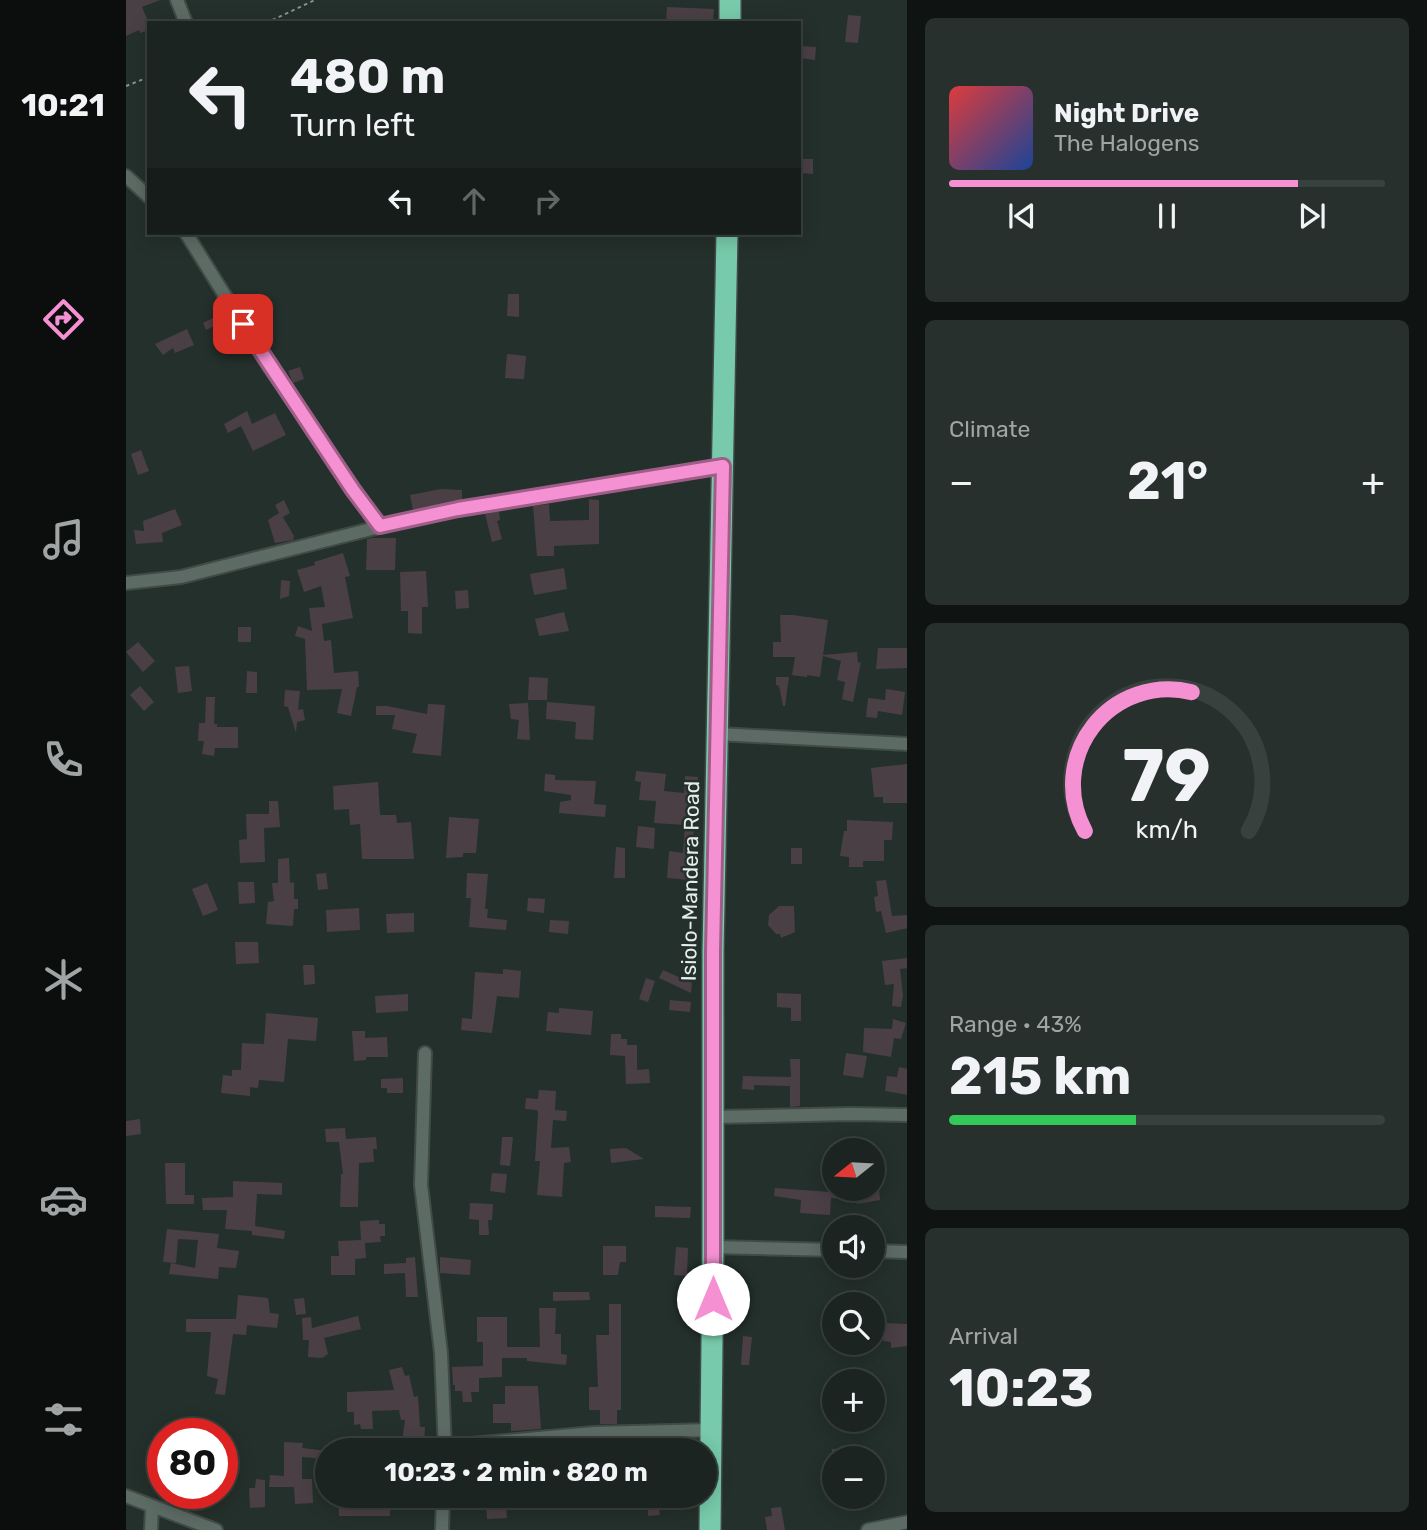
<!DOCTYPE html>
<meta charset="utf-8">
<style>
:root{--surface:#1b2420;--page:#28302d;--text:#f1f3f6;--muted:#a0a4a5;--line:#39413e;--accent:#f591d2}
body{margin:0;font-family:Rubik,sans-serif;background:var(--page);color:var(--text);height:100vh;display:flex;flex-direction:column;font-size:26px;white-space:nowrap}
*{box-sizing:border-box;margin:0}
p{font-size:23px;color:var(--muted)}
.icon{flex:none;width:38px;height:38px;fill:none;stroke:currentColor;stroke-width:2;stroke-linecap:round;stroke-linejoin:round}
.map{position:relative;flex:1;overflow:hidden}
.side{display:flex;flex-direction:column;gap:18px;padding:18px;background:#0f1412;width:520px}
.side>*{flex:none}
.guide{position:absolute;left:21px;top:21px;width:654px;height:214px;border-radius:0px;box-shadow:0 4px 18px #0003,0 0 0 2px var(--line);background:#1b2420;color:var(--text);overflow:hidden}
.needle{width:46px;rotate:252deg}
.buttons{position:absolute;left:696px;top:1138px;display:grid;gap:14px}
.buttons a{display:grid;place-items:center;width:63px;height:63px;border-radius:50%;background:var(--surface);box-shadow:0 4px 18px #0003,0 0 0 2px var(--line);font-size:35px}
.speed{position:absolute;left:21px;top:1418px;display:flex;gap:14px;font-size:35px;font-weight:700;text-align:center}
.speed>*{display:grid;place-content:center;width:91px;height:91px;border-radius:50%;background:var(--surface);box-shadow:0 4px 18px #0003,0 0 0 2px var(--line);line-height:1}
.speed .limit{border:10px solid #d22;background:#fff;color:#111}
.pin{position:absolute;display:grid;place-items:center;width:60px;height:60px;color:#fff;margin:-30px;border-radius:14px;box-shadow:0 4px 10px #0006}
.me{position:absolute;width:77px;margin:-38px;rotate:0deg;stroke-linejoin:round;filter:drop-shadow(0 0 5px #0008)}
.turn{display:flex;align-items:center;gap:24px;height:147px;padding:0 28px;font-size:32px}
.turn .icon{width:91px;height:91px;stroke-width:2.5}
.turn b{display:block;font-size:49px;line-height:60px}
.lanes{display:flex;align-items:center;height:66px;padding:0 28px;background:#0003;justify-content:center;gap:35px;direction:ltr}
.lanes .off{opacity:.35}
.big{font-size:52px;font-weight:700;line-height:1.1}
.side .card{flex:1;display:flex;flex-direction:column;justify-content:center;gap:10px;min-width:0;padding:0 24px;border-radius:10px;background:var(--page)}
.side .dial{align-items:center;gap:0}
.dial svg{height:182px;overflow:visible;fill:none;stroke:var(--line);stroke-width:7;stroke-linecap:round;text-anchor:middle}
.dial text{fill:var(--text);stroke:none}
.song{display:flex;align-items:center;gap:21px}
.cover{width:84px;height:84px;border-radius:10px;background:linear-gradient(135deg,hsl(0 70% 55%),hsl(220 70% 35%))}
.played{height:7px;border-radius:4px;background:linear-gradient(90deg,var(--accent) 80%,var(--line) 80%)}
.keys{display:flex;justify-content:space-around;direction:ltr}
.heat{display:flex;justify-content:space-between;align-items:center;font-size:38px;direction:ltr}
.charge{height:10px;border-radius:5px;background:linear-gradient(90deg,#34c759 43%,var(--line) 0)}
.trip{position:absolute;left:189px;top:1438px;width:402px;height:70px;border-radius:35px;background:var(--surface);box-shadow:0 4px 18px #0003,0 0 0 2px var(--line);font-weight:700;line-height:70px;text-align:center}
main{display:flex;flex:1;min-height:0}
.tabs{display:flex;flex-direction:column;width:126px;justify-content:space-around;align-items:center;background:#0b0e0d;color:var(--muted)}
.tabs .icon{width:49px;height:49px}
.tabs .active{color:var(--accent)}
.tabs b{font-size:32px;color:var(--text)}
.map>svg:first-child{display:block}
.building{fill:#4b3f46}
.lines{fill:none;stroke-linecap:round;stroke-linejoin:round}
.street-casing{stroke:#404b48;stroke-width:16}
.highway-casing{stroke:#404b48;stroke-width:24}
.path{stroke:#88928e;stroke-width:2;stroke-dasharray:3.5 3.5;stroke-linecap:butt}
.street{stroke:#5d6b65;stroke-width:12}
.highway{stroke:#77caab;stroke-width:21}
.route-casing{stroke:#9f5e88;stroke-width:18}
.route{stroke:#f591d2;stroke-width:12}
.labels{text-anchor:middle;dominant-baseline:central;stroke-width:5;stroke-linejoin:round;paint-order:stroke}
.street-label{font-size:21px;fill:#e6eeeb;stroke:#24302b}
</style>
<main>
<nav class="tabs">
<b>10:21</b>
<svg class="icon active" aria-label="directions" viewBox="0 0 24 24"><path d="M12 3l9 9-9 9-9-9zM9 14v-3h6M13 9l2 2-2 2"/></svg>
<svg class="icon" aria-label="music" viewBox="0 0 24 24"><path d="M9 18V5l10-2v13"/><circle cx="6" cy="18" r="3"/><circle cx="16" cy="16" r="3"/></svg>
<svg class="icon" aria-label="phone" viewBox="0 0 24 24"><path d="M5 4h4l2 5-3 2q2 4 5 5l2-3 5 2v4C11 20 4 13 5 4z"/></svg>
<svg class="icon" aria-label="climate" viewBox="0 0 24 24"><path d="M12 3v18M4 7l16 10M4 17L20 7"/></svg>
<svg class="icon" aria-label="car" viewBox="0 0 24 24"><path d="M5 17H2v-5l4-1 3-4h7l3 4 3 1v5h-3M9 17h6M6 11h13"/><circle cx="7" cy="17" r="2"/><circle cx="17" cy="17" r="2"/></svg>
<svg class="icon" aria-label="filters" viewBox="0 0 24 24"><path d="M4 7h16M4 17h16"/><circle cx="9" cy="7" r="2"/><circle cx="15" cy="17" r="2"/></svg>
</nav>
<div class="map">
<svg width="782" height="1530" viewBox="0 0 782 1530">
<rect width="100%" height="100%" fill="#24302b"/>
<path class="building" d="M0 0H34L16 7 23 23V30L14 33 13 30 0 36Z
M541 7 588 9 587 23H540Z
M722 15 735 16 732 43 719 42Z
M674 46 690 47 689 60 674 58Z
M674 159H687V174L674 173Z
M382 294H393V317L381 316Z
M99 312 103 319 80 330 77 323Z
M61 329 68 345 49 353 47 348 37 355 29 344Z
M381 354 400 356 398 379 379 378Z
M174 367 178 379 167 383 162 371Z
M121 411 126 424 149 413 160 435 127 451 115 426 102 433 98 424Z
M15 450 23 471 12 475 5 454Z
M315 489 336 490V500L287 510 284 495Z
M463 499 473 500V544L428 546V556H411L407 506 423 504 424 521 463 520Z
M158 500 164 513 157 517 168 536 167 540 149 543 142 520 153 513 149 505Z
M49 509 56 525 36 533 37 542 10 544 8 530 18 531 17 521Z
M373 511 374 520 371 521 376 539 366 542 359 514Z
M247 538H270L269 570H240L241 539Z
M217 553 224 576 219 577 227 618 196 624 198 641 205 640 208 673 232 671 233 687H231L225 716 211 713 216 689 181 690 179 639 169 636 172 626 186 631 183 608 199 607 195 586 178 592 171 570 189 565 188 562Z
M438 568 441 589 408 595 404 574Z
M300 571 302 607H296V634L282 633V611H275L274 572Z
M155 580 164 581 163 596 154 599Z
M342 590 343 608 330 609 329 591Z
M438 612 443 631 413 636 409 619Z
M654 615H667L702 620 697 655 731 652 732 663 735 662 727 702 716 699 719 682 711 680 715 661 697 656 694 677 681 675V677L666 675 669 657H647V642H655Z
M112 627H125V642H112Z
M12 642 29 661 17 672 0 652Z
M752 648H782V668L750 669Z
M63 666 66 691 52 693 49 667Z
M121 671 131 672V693H120Z
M403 677 422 678 421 700H402Z
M650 677H663L659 706H657L653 686 650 685Z
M14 686 28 702 18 711 4 695Z
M760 689 779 692 776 715 752 711 751 718 740 717 742 698 759 700Z
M159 690 174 691 172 710 177 709 179 720 171 722 170 733 162 707 158 706Z
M80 697H89L88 724H91V727H112V748H89L88 756 76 754 78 741H72L73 723H79Z
M421 702 469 706 467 740 449 739 450 722 420 719Z
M402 703 404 740 391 739 393 720 385 719 383 704Z
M302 704 319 705 315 756 286 753 291 734 266 729 269 715H250V706H261L301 714Z
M782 764V803H757V797H748L745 768Z
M510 771 540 774 538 791 558 793 559 776 572 777 564 880 541 878 543 851 557 853 559 825 528 823 530 801 513 800 515 782 509 781Z
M419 774 429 775V780L470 781 468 804 480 805 479 817 433 813 434 802 445 800V795L418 791Z
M252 782 254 815H270L271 823 285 822 288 859H236L234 824 224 825 223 809 208 810 207 786Z
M143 801H152L154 827 138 828 139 862 114 863 113 840 121 839 120 814H143Z
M323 817 353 819 350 853H337V857L320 858Z
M721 820 767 822 766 840H758V861H737V867H723V857L714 856 718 831H721Z
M512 826 529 828 528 849 510 847Z
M490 847 499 848V878H488Z
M665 848H676V864H665Z
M163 858 164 883 168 882V899H172V909H168L167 926 140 924 142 902 148 901 146 883H152V859Z
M200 873 202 889 192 890 190 874Z
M341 873 362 874 359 909H362L361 918 381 920 380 930 343 927 345 898H340Z
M760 880 766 916 782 915V928L760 933 755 911 750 912 748 897 752 896 750 881Z
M112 882H128L129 903 113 904Z
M81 883 92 910 77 916 66 889Z
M402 898 419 899 418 913 401 911Z
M653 906H668L669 932 655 938 654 934H650L642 925 643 915Z
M233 908 234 930 201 932 200 910Z
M288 913V932L261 933 260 914Z
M424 920 443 921 442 934 423 932Z
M559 941 569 943 566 960 557 958Z
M109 942H132L133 963 110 964Z
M782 958V968L774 969 777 995 775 1007 766 1006 768 984 759 985 756 961Z
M177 965H188L189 984 178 985Z
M377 969 395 971 393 998 371 996 366 1033 335 1030 336 1018 346 1019 349 972 377 974Z
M537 970 566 983 565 993 533 978Z
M520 978 529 981 522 1002 513 999Z
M651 993 675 994V1021H665V1008L651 1007Z
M282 994V1011L250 1013 249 996Z
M544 1000 565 1002 564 1012 543 1010Z
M433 1008 467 1011 465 1035 420 1031 422 1012 433 1013Z
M140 1013 192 1018 190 1041 162 1039 158 1082 133 1080 132 1088 124 1087V1096L95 1093 97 1075 106 1076V1070H115L116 1043 138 1044Z
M767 1019 780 1023 775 1039 768 1038 765 1057 737 1052 738 1028 766 1029Z
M226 1031H239V1038L261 1037 262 1057H240V1060L228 1061Z
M485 1034H495V1039H501V1045H511V1070L523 1069 524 1083 500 1084 499 1056 484 1055Z
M720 1053 741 1056 737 1078 717 1075Z
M664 1059H674V1106L664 1107V1086L628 1085V1090L616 1089 617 1076 665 1077Z
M773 1067 782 1069V1095L759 1091 761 1076 771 1077Z
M277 1078V1093H261V1088H255V1079Z
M413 1090 430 1091 429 1110 441 1111 440 1121 427 1120 425 1148 443 1147 445 1162 438 1163 436 1197 411 1195 414 1161H409L412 1113 411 1110 399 1109 400 1098 412 1099Z
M14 1119 15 1134 0 1136V1121Z
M219 1128 220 1139 250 1137 251 1149H247L248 1162 233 1163 232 1207H214L215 1174H217L213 1142H200L199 1129Z
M376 1137H387L384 1166 374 1165Z
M500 1148 518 1159 485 1163 484 1149Z
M39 1163H59V1195H68V1204H40Z
M366 1173 381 1174 379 1193 364 1191Z
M107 1181 156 1183V1195L131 1194 129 1226 159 1231 158 1239 126 1235V1231L99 1229 101 1210H77L76 1198 107 1197Z
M649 1188 704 1192 705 1189 742 1192 753 1190 754 1200 731 1204V1200L705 1198 704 1215 674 1213 675 1200 648 1196Z
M344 1203 367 1204 366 1220H362L363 1235H353V1220L343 1219Z
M529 1206 565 1207 564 1218 529 1217Z
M253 1220V1224H259V1236H254L255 1242 239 1243 240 1258 229 1259V1275H205V1256H213L212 1241 235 1240 234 1221Z
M41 1229 93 1234 91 1248 113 1251 110 1268 93 1267 92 1279 43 1274 45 1263 69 1268 72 1240 52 1239 50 1263 37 1262Z
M477 1246H500V1262H494L492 1275H477Z
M550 1247 562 1248 561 1276 548 1275Z
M289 1257 292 1297H280L279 1273 258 1274V1264L280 1263V1258Z
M314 1257 345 1260 344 1275 314 1273Z
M427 1292H463L464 1300 427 1301Z
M112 1295 142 1298 144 1313 153 1314 151 1328 121 1325 120 1335 107 1334 99 1395 89 1394 92 1379 81 1376 85 1332H60V1319H110Z
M178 1298 180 1314 170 1315 168 1299Z
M483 1304H495V1410H491V1424H474V1410H463V1387H472L470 1335H483Z
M413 1308H430L429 1334H435V1354L441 1355 440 1365 401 1361V1358H376V1377L353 1378V1392H345L346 1402H337L336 1391H329V1385H327L326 1367 357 1366V1342H351V1317H381V1347H414Z
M232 1316 235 1329 198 1338 202 1354 196 1358 182 1357 183 1340H177L176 1318 185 1317 186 1328Z
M758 1323 782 1324V1346L765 1348V1342L757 1341Z
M617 1336 626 1337 623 1365H615Z
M276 1367 279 1376 283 1375 288 1397 292 1396 294 1427H299L298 1444 284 1445V1451H263V1442L276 1441 279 1420H275L273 1410 246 1411 247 1429H235L234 1424 228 1425V1412H221V1392L268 1390 263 1370Z
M379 1386H412L415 1429 387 1431H385V1423H367V1404H379Z
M564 1440V1450L516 1451V1441Z
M158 1442 177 1443 176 1448 202 1451 201 1459 176 1457V1479H186L187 1503 169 1504 168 1487H143L144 1475 158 1476Z
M706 1449H739V1457L706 1458Z
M130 1479 139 1480V1507L124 1508 123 1488H129Z
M212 1496H264V1516H213Z
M542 1498 543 1509 533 1510 534 1515 522 1516 521 1500Z
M380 1504 381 1518 361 1519 360 1505Z
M655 1507 659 1530H641L639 1517 646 1516 645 1508Z"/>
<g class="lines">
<g class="street-casing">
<path id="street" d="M51 0 60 23
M0 176 23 197
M60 233 144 368 254 526
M0 583 55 577 309 513 597 466
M591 734 782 744
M299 1053 295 1185 315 1353 319 1451
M588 1117 725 1114 782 1115
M587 1247 709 1250
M747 1251 782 1252
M319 1442 334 1445 468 1433 586 1430
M0 1496 90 1530
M25 1530 26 1507
M316 1530 317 1496
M742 1530 782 1522"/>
</g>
<g class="highway-casing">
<path id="highway" d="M604 23V0
M584 1530 587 1247V952L601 233"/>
</g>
<path class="path" d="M140 23 189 0
M0 86 23 77"/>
<use href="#street" class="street"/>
<use href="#highway" class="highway"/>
</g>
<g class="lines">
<g class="route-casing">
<path id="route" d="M117 324 227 490 254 526 332 509 597 466 587 952V1299"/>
</g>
<use href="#route" class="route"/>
</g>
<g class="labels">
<g class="street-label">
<text transform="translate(564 881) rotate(-89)">Isiolo-Mandera Road</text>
</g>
</g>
</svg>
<div class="buttons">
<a><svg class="needle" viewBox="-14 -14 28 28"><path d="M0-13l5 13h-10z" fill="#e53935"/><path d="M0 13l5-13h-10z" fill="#a0a4a5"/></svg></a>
<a><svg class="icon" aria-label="sound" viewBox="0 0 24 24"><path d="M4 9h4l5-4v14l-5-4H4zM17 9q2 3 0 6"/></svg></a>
<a><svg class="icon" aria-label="search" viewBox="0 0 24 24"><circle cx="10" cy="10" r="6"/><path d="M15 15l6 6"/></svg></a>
<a>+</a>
<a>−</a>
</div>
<div class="speed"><div class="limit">80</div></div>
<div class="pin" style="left:117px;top:324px;background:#d93025"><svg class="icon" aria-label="arrive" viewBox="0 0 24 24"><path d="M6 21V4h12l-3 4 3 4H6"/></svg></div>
<svg class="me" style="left:587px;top:1299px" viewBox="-20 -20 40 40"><circle r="19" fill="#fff"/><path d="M0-13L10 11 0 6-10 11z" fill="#f591d2"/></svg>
<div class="trip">10:23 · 2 min · 820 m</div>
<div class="guide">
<div class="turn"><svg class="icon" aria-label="left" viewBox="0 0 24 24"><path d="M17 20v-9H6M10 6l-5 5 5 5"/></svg><div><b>480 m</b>Turn left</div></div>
<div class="lanes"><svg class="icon" aria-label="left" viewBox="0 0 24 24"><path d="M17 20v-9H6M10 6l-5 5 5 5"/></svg><svg class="icon off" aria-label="ahead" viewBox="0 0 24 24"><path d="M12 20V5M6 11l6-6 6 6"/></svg><svg class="icon off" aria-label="right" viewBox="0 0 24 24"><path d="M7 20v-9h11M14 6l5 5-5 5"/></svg></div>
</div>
</div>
<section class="side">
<div class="card">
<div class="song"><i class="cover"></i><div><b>Night Drive</b><p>The Halogens</p></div></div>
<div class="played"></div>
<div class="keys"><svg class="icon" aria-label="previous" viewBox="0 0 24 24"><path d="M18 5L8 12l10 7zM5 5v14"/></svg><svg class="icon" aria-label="pause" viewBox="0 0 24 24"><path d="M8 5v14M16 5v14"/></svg><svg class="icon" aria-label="next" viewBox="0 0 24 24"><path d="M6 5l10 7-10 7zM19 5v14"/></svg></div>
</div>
<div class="card"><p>Climate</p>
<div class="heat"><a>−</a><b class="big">21°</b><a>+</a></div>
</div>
<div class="card dial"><svg viewBox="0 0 100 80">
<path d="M14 69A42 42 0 1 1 86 69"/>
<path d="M14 69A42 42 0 0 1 61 8" stroke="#f591d2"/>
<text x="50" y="56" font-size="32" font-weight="700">79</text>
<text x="50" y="72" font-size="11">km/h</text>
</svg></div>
<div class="card"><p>Range · 43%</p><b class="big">215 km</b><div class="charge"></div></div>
<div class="card"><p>Arrival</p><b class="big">10:23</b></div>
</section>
</main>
